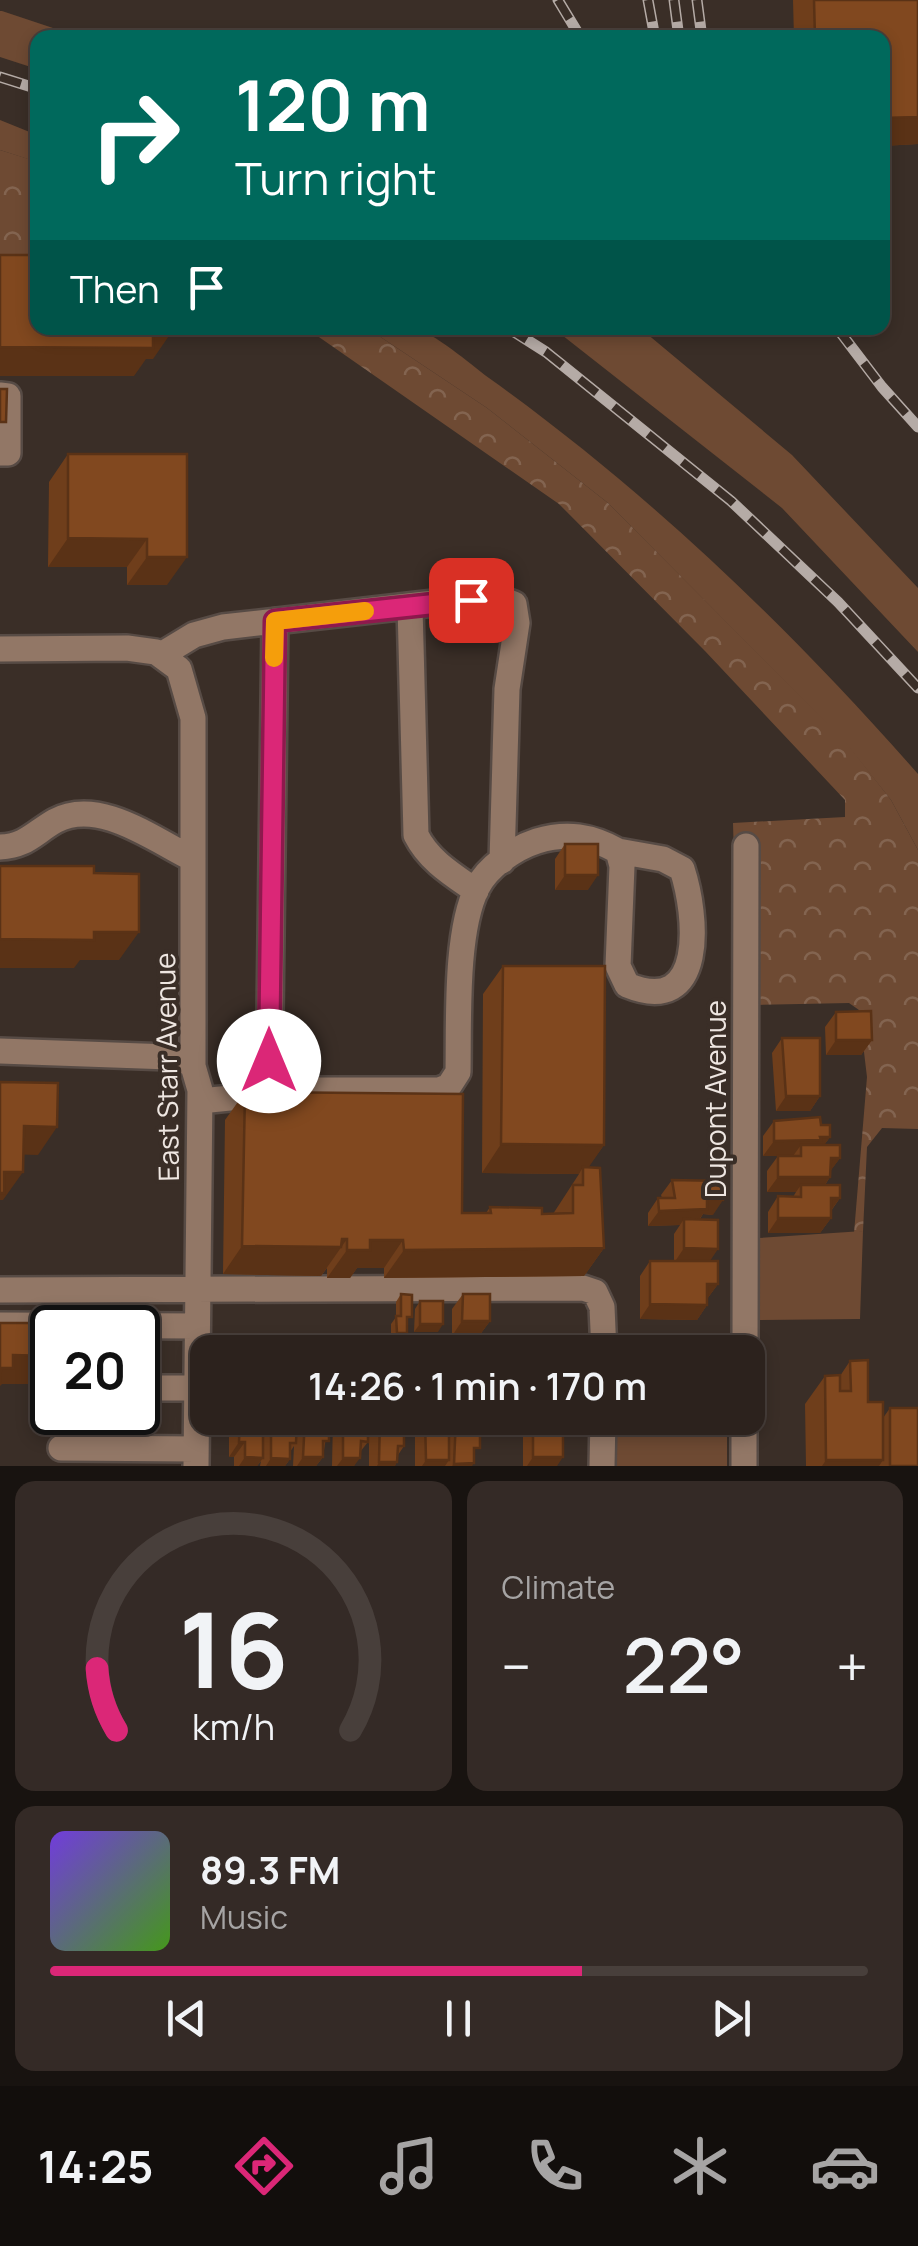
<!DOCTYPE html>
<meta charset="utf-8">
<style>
:root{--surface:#2c221d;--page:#342a26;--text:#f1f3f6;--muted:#a6a4a4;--line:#483f3b;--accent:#db2777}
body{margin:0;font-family:Manrope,sans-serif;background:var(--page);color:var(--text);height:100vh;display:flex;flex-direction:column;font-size:38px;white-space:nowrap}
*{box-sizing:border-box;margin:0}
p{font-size:32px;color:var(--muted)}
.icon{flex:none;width:55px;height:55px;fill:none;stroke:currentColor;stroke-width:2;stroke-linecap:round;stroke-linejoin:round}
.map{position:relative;height:1466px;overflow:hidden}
.side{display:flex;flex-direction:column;gap:15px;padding:15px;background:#181310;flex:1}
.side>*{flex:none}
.banner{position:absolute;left:30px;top:30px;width:860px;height:305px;border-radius:20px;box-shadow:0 5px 15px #0003,0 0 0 2px var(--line);background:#00695c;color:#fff;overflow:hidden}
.speed{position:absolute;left:30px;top:1305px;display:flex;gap:20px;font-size:50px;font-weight:700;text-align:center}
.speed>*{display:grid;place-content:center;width:130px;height:130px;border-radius:50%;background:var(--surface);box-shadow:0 5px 15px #0003,0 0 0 2px var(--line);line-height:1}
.speed .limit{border:5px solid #111;border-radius:15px;background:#fff;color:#111}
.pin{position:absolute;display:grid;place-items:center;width:85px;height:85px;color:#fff;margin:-42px;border-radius:20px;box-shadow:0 5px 15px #0006}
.me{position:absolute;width:110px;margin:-55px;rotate:0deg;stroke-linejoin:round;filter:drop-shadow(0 0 8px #0008)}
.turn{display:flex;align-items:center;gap:35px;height:210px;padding:0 40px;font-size:45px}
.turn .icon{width:130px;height:130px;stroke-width:2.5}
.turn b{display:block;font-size:70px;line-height:85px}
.then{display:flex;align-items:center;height:95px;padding:0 40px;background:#0003;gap:20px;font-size:38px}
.big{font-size:75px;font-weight:600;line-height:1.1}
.side .card{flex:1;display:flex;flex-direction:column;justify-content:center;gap:15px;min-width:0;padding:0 35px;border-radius:20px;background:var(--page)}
.side .dial{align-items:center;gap:0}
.dial svg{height:260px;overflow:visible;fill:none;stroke:var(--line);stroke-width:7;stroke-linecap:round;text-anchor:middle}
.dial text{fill:var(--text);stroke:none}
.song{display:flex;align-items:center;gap:30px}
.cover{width:120px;height:120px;border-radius:15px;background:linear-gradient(135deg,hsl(260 70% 55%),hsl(100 70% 35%))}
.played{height:10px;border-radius:5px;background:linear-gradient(90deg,var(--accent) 65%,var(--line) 65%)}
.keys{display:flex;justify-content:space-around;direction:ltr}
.heat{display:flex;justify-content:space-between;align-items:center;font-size:55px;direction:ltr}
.side .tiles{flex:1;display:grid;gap:15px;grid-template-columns:1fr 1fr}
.card:last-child{grid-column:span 2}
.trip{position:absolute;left:190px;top:1335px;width:575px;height:100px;border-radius:20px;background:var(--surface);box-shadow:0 5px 15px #0003,0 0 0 2px var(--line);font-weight:600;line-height:100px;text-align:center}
.tabs{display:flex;height:160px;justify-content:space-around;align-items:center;background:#120e0c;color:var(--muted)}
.tabs .icon{width:70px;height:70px}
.tabs .active{color:var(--accent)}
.tabs b{font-size:45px;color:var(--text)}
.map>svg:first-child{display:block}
.green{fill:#6e4a33}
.forest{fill:url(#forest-crowns)}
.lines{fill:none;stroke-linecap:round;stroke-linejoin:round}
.minor-casing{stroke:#574b45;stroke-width:30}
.minor{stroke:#927766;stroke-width:25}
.rail-casing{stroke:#b5aba6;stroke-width:11}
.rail{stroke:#3a2e27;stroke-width:8;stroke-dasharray:22;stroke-linecap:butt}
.wall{fill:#6f3e1b}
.shaded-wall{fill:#5a3216}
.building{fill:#81481f;stroke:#5a3216;stroke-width:2.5}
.route-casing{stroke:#8e194d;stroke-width:25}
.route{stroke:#db2777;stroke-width:18}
.slow{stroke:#f59e0b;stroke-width:18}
.labels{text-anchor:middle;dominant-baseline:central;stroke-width:8;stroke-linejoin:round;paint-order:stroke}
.street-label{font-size:28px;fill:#eee6e1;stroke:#3a2e27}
</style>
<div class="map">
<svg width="918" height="1466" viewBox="0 0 918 1466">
<defs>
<pattern id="forest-crowns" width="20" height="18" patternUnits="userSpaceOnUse" patternTransform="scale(2.5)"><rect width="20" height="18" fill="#6e4a33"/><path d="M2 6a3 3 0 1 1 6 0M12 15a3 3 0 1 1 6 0" fill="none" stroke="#836450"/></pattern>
</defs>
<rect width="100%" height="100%" fill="#3a2e27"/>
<path class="green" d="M0 11H2L80 37 38 38 37 69 0 57Z
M0 120 37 135V162L0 150Z
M367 328C382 328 399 325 413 328 434 332 470 364 489 378 648 492 789 627 918 774V850L891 800 844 741 608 503 487 408Z
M553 328H640L792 455 918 588V652L782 508Z
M863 1231 860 1319 759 1320V1238Z
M609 1418H727V1466H609Z"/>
<path class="forest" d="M0 150 38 162 37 277H0Z
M306 328H367L487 408 608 503 845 741 891 800 918 850V1129L882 1128 867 1147 863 1231 854 1233 867 1077 859 1010 849 1003 755 1005 738 999 733 823 845 817V800L705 651 559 504Z"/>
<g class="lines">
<g class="minor-casing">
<path id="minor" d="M0 395 8 396V453H0
M410 606 416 835C429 861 453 875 476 891
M0 649 127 648 156 652 179 669 193 718V1066L200 1090 196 1466
M161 655 194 635 223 627 443 602 499 598 514 604 517 623 507 689 502 861
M0 847C26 846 34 833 55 821 99 797 154 840 193 859
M0 1051 170 1057 183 1059 193 1066
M269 1094 275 621
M200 1101 312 1090H439L449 1086 458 1072C459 1022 455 932 477 888 487 867 515 848 537 841 567 832 591 836 618 851L622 866 618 966 627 985C707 1018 697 915 682 869L663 859 618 851
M0 1290 583 1288 595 1292 602 1307 604 1352
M0 1325 197 1326
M745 1352 746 846
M138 1388H197
M61 1448 196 1449
M602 1466 603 1418
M744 1466V1418"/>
</g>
<use href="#minor" class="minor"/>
<g class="rail-casing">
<path id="rail" d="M558 0 581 38
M648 0 655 38
M674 0 679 38
M697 0 702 38
M0 77 38 89
M508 328 546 352 731 501 838 602 918 688
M837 328 882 387 918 427"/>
</g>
<use href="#rail" class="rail"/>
</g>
<path class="wall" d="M793 0H918V144L882 146V38H794Z
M68 454H187L167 585H127V567H48L49 482Z
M565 844 588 890H555V859Z
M503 966 604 1145 588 1167 604 1248 584 1276 384 1278V1268H357L350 1278H327V1268L321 1276 223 1274 225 1120 245 1092 462 1213H486L490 1207 542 1214H553L579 1174 482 1173 483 994Z
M836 1012 872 1040 861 1055H826L825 1027Z
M782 1038 820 1096 810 1111H776L772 1053Z
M774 1121 821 1125 830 1137 824 1145 840 1158 830 1171V1177L825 1185 840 1198 831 1211V1218L820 1233H768V1212L778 1196 793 1197 796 1192H767V1171L778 1156H793H763V1136Z
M672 1180 713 1215 703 1214 700 1219 709 1261 718 1284 707 1299V1305L697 1320 640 1319V1276L650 1261H674V1234L680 1225 648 1226V1213L658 1198H662L661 1195Z
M401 1294 402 1341H391V1324L396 1317V1302Z
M463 1294 490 1321 479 1336H452V1309Z
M420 1301 438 1332H414L415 1309Z
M850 1361 868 1402 883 1418 890 1408 918 1466H806L805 1404 825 1376H840Z
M225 1418H329L323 1457 316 1466H293L294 1446 290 1452V1459L285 1466H260L261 1461 257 1466H234V1457H229V1422H225Z
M333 1418H368V1442L360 1452 354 1466H332Z
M374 1418H404V1446L398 1455 395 1466H369V1424Z
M415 1418H480L472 1466H415Z
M523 1418H563L557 1466H523Z"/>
<path class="shaded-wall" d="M918 117V144L882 146V118Z
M153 330H173L153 359H146L134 376H0V347Z
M68 538 147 539 127 567H48Z
M147 557H187L167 585H127Z
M565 875H598L588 890H555Z
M94 932H139L119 960H80L74 968H0V939Z
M836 1040H872L861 1055H826Z
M786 1096H820L810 1111H776Z
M24 1126 57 1127 38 1155 4 1154Z
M830 1137 819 1152 801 1145 793 1156H763L774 1141Z
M501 1144 604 1145 584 1174 583 1167 579 1174 482 1173Z
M831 1158H840L829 1173Z
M4 1172H23L3 1200H0V1178Z
M778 1177H830L820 1192 801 1185 796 1192H767Z
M831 1198H840L829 1213Z
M707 1199 723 1200 713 1215 703 1214 696 1224 684 1219 680 1225 648 1226 659 1211Z
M778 1218H831L820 1233H768Z
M342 1239H347L321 1276 223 1274 242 1246Z
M370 1240H403L384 1268H357L350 1278H327L347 1250Z
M604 1248 584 1276 384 1278 404 1250Z
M684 1248 718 1249 708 1264 674 1263Z
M707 1284H718L707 1299Z
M650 1304 707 1305 697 1320 640 1319Z
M462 1321H490L479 1336H452Z
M420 1324H443L438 1332H414Z
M397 1333H407L402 1341H391Z
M13 1355 52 1356V1378L48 1384H2L0 1386V1370Z
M239 1442H245L234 1457H229Z
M245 1457 263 1458 257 1466H239Z
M303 1457H323L316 1466H297Z
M533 1457H563L557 1466H527Z
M271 1458 290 1459 285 1466H266Z
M343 1458H360L354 1466H337Z
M426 1460H449L445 1466H422Z
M826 1460H883L879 1466H822Z
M379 1462H397L395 1466H377Z
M474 1463 472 1466H452L454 1464Z"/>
<path class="building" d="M814 0H918V117L882 118V38H815Z
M0 255H38V328H173V330H153V348L0 347Z
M0 389H7L6 422H0Z
M68 454H187V557H147V539L68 538Z
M565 844H598V875H565Z
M0 866H94V873L139 874V932H94V940L0 939Z
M503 966H605L604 1145 501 1144Z
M871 1011 872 1040H836V1012Z
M782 1038H820V1096H786Z
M0 1082 58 1083 57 1127 24 1126 23 1172H4V1193H0Z
M245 1092 463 1094 462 1213H491L490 1207 542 1208V1214L573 1213V1185H583V1167L600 1168 604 1248 404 1250 403 1240H370V1250H347V1239H342L341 1247 242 1246Z
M820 1117 821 1125H830V1137H820L821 1140 774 1141V1121Z
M801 1145H840V1158H831L830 1177H778V1156H801Z
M672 1180 724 1181 723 1200 707 1199V1209L659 1211 658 1198H675Z
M801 1185H840V1198H831V1218H778V1196L801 1197Z
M684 1219 718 1220V1249L684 1248Z
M650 1261H718V1284H707V1305L650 1304Z
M401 1294 412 1295V1317H407V1333H397L396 1316H401Z
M463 1294H490V1321H462Z
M420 1301H443V1324H420Z
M37 1314H68V1328H52V1356L13 1355V1368H1L0 1384V1323H37Z
M868 1360V1402H883V1460H826L825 1376 840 1375V1391H851L850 1361Z
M890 1408H918V1466H890Z
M240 1418H263V1458L245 1457V1442H239Z
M271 1418H297L296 1443H290V1459L271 1458Z
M305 1418H329V1441H323V1457H303Z
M343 1418H368V1442L361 1441 360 1458H343Z
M380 1418H404V1446H398L397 1462H379Z
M425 1418H449V1460H426Z
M456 1418H480V1448H474V1463L454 1464Z
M533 1418H563V1457H533Z"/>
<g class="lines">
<g class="route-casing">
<path id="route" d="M269 1061 275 621 471 600"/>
</g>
<use href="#route" class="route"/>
<path class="slow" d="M274 658 275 621 365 611"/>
</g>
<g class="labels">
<g class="street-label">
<text transform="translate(166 1067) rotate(-91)">East Starr Avenue</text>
<text transform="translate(715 1099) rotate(-90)">Dupont Avenue</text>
</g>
</g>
</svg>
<div class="speed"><div class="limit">20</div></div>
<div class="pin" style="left:471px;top:600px;background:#d93025"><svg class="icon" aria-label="arrive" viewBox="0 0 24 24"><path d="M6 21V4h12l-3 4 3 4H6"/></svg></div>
<svg class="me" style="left:269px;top:1061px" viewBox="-20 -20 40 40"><circle r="19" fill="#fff"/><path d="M0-13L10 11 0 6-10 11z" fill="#db2777"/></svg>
<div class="trip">14:26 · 1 min · 170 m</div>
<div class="banner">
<div class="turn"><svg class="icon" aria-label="right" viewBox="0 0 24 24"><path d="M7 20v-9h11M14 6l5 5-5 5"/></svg><div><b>120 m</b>Turn right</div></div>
<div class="then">Then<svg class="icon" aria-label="arrive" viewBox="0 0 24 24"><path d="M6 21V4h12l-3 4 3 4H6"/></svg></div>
</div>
</div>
<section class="side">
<div class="tiles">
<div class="card dial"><svg viewBox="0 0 100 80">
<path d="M14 69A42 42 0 1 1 86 69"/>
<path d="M14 69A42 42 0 0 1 8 50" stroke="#db2777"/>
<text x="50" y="56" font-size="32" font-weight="700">16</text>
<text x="50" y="72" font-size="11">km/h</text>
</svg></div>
<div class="card"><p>Climate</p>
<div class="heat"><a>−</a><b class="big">22°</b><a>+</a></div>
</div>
<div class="card">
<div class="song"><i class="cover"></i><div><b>89.3 FM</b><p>Music</p></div></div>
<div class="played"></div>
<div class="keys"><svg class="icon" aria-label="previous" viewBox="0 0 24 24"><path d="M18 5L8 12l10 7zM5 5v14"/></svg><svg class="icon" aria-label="pause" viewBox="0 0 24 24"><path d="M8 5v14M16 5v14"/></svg><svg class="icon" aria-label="next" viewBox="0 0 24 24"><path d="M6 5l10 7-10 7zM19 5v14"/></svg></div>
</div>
</div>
</section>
<nav class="tabs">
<b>14:25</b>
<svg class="icon active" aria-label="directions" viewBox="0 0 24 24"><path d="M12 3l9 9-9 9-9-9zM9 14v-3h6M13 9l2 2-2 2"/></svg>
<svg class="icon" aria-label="music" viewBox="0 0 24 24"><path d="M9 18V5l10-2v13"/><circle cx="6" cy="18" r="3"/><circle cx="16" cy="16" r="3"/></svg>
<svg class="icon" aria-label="phone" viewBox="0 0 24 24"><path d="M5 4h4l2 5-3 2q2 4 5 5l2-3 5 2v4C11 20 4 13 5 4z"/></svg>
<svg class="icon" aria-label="climate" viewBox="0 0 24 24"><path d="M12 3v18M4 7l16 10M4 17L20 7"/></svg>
<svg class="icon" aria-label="car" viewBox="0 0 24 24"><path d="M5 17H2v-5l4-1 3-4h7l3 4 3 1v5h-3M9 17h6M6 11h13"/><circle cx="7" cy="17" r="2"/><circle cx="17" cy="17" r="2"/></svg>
</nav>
